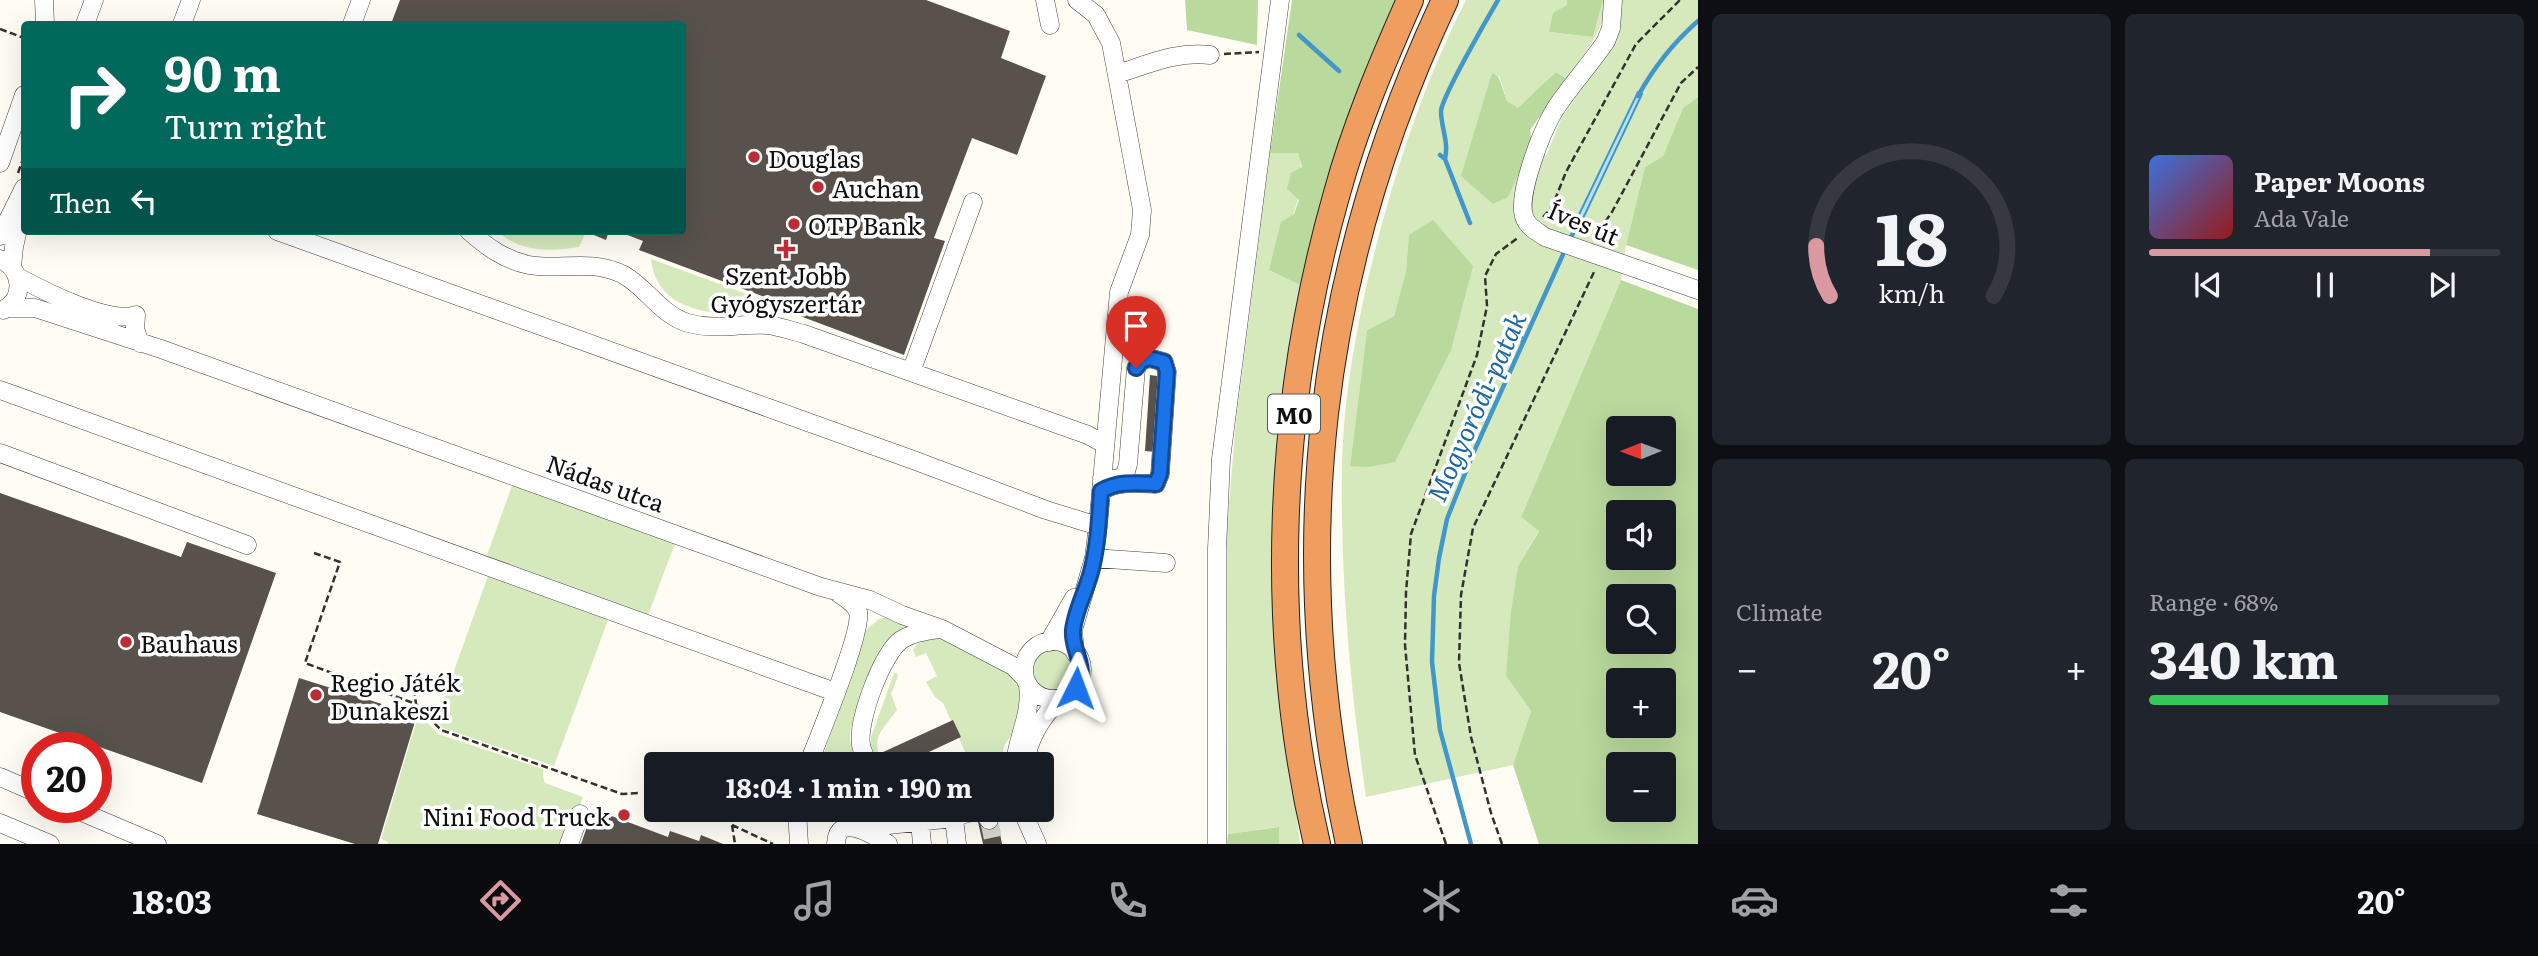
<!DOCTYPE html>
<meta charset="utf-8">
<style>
:root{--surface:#171b24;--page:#20242c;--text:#f1f3f6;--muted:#9ea1a6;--line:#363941;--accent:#da99a0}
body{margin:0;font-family:Literata,serif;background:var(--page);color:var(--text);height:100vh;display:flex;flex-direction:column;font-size:26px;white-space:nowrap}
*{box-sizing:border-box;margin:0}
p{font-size:23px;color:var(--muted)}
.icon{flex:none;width:38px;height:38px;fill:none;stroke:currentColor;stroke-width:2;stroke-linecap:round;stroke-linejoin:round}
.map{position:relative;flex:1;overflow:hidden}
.drawer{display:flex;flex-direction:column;gap:14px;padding:14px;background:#0d0f14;width:840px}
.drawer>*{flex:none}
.hud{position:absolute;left:21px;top:21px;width:665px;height:214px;border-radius:7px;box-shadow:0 7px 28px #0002;background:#00695c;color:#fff;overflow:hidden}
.needle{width:46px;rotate:269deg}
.buttons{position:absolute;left:1606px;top:416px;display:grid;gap:14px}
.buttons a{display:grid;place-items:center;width:70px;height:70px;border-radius:7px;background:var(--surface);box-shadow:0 7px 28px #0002;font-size:35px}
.speed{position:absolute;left:21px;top:732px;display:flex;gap:14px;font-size:35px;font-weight:700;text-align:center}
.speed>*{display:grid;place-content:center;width:91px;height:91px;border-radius:50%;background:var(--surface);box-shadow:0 7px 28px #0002;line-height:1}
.speed .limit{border:10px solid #d22;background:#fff;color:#111}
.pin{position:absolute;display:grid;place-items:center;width:60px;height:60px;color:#fff;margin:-72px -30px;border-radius:50% 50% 50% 0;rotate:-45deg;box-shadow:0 0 7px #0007}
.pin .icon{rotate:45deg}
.me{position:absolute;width:77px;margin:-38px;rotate:3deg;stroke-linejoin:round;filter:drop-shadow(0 0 5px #0008)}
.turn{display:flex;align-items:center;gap:24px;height:147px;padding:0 28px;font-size:32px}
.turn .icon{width:91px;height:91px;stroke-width:2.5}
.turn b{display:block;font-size:49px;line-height:60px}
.then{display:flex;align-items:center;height:66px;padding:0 28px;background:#0003;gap:14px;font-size:26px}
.big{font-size:52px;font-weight:700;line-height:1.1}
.drawer .widget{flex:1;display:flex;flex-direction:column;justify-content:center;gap:10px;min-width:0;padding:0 24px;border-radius:10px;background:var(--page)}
.drawer .dial{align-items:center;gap:0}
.dial svg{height:182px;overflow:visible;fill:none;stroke:var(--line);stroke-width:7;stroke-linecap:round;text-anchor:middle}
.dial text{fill:var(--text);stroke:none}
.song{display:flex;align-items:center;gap:21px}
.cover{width:84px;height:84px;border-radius:10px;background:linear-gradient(135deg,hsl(220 70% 55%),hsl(0 70% 35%))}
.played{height:7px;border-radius:4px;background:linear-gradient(90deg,var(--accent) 80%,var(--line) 80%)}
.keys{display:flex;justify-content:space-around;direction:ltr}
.heat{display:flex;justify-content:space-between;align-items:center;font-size:38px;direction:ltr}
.charge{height:10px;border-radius:5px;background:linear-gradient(90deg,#34c759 68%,var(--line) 0)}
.drawer .tiles{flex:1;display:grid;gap:14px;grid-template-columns:repeat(2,1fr)}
.trip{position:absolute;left:644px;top:752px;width:410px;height:70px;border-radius:7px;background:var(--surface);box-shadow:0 7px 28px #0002;font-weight:700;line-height:70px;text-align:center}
.menu{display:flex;height:112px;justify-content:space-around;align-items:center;background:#090b0e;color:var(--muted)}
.menu .icon{width:49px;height:49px}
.menu .active{color:var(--accent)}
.menu b{font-size:32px;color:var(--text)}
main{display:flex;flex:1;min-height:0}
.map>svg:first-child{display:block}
.green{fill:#d5e9bd;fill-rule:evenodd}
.forest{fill:#b9d99d;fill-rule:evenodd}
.water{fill:#b9e0f5;stroke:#4297ca;stroke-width:2}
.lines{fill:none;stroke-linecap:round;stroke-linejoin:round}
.stream{stroke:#4297ca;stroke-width:4.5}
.building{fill:#58514c}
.minor-tunnel{stroke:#dbd9d1;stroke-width:18;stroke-dasharray:18 9;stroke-linecap:butt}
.minor-casing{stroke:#434343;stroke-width:19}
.highway-casing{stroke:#212121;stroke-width:28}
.path{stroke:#323232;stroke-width:2.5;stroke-dasharray:7 3.5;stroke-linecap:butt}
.minor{stroke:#fff;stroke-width:18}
.highway{stroke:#f09e60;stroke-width:26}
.route-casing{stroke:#114b97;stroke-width:18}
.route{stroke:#1a73e8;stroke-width:12}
.poi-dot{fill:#bd2b36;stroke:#fff;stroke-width:2.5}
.labels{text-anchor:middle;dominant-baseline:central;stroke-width:7;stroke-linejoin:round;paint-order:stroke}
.shield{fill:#fff;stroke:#585858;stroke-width:2}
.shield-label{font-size:23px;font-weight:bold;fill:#101010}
.poi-label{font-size:24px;fill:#101010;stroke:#fff;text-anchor:start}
.street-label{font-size:24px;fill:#101010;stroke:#fff}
.water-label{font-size:26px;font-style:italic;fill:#1c699f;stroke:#fff}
</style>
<main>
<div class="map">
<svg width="1698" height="844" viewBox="0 0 1698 844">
<rect width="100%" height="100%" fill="#fffcf3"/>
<path class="green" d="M1466 0H1567V5L1549 32 1593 37 1603 0H1607C1605 30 1583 55 1567 79L1556 72 1519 109 1507 101 1499 76 1491 73 1523 161 1532 144 1546 156 1562 117 1610 47 1620 0H1698V97L1683 108 1663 156 1645 167 1626 245 1621 280 1521 517 1539 530 1518 566 1506 676 1531 711 1513 765 1366 797C1350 686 1340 575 1342 463 1344 388 1359 312 1378 239 1400 156 1427 76 1466 0ZM1409 235 1395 462 1350 466 1367 330 1394 316 1406 271Z
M1270 153H1299C1308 195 1286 233 1269 270L1300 285 1286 375 1292 776 1300 844H1279L1278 827 1228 834 1227 529 1236 421Z
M496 231H576L585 234 579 247C548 252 522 252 496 231Z
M651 259 755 297 749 313C708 316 656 309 651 259Z
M513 483 675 543 647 618 486 558Z
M488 576 608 620 554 766 443 728 436 721Z
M889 617 917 623 892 635 878 651 850 731V742L860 765H820L865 631 879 619Z
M938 636 1018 678 1024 700 1017 728 1005 744 999 765H971L943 703 935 697 926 682 937 676 926 653 916 657 913 650C918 640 928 639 938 636Z
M1030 670a22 22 0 1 1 44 0a22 22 0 1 1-44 0Z
M894 673H897L898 676 891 694 897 710C881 732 870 737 883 765H878L871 746V737Z
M418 716 424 719 438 734 543 769V776L545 783 583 797 566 844H387L388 842 381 839Z"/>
<path class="forest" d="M1185 0H1258L1257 45 1187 30Z
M1292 0H1395L1352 103 1325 187 1300 285 1269 270 1281 222 1294 214 1299 200 1287 189 1291 173 1302 167 1298 153H1270Z
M1567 0H1603L1593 37 1549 32 1553 13 1567 5Z
M1556 72 1567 79 1530 130 1532 144 1508 197 1493 204 1461 176 1492 73 1498 76 1507 101 1518 108Z
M1698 97V270L1626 245 1645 167 1663 156 1683 108Z
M1433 220 1473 266 1451 350 1395 462 1368 467 1350 466 1367 330 1394 316 1406 271 1409 235Z
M1621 280 1698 309V844H1539L1513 765 1531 711 1506 676 1511 612 1518 566 1539 531 1521 517ZM1619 429H1664V474H1619ZM1619 513H1664V558H1619ZM1619 597H1664V642H1619ZM1619 681H1664V726H1619ZM1619 765H1664V810H1619Z
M1279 827V844H1227L1228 834Z"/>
<path class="water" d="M1638 92 1642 94 1578 229 1573 227Z"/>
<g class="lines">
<path class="stream" d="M1299 35 1339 71
M1638 96C1654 67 1673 43 1698 21
M1440 155 1445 159 1470 223
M1445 159C1449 141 1441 128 1441 111 1442 97 1488 17 1498 0
M1569 242 1577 224
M1515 322 1523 343
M1471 844 1440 730 1432 662 1434 596 1439 558 1447 519 1472 456 1565 250"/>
</g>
<path class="building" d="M400 0H926L1010 31 1001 58 1046 76 1017 155 972 138 934 238 945 241 904 355 776 307 778 302 639 250 643 241 617 231H682V24H391Z
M584 231H609L606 240Z
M1150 375 1164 377 1156 452 1145 451Z
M0 493 181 557 187 542 276 573 202 783 0 712Z
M299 678 417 715 378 844H355L257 814Z
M953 720 961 737 901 765H887L881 753Z
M593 809 668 837 670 831 699 841 701 835 723 844H581Z
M997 818 1002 844H983L978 822Z"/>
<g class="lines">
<path class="minor-tunnel" d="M989 820 994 844"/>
<g class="minor-casing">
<path id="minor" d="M44 0 45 24
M1045 0 1050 25
M1613 0 1611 28 1606 41C1590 65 1569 87 1554 111 1542 131 1515 198 1525 219 1529 228 1538 232 1545 237L1698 290
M85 24 94 0
M182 24 191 0
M352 24 361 0
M1117 74C1149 64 1176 51 1210 55
M0 163 24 95
M277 231 916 461 1046 510 1098 526
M469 231C487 247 505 260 529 265 561 271 590 258 624 275 647 288 661 315 688 323 716 331 739 323 767 325 779 326 792 331 804 334L1088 435 1104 444
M0 236 24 188
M0 259C22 269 26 298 3 310
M12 267 14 247 24 202
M18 277C44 291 108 324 136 315L135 329 140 343
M8 308H35L161 349 821 587 870 600 902 615 942 629 1013 666 1025 678
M911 372 973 202
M0 390 835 692
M0 453 247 545
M1101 491C1118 481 1137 483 1156 484L1160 474 1167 372 1164 362 1149 358 1141 361 1136 368 1128 464 1125 475 1117 479 1102 478
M1094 558 1166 563
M1024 670a29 29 0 1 1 58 0a29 29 0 1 1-58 0Z
M1049 642 1074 598
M1075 653 1073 630 1094 558 1098 526 1119 292 1140 235 1142 210 1111 43 1096 15 1077 0
M808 765C818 739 863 631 858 612 855 603 845 598 838 593
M869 765C866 759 862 751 861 745 857 721 882 654 901 640 912 633 925 631 938 629
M1015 765C1017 735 1032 717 1028 685
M1025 765C1028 738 1043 715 1062 697
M0 777 37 793
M70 807 157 844
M797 810 799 844
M850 810 888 825 954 818 953 810
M1022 810 1037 844
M920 822 922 844
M0 823 50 844
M569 844 580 814
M836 844C837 812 872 834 888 844
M957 844 954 818 967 813 983 811 989 820
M1217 844V549L1221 459 1280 0"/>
</g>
<g class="highway-casing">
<path id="highway" d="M1317 844C1267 631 1277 403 1337 193 1355 127 1382 63 1410 0
M1349 844C1285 550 1317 272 1445 0"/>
</g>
<path class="path" d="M0 29 24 38
M1224 54 1259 52
M18 173 24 156
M1543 217 1552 207 1566 172 1636 44 1680 0
M1601 241 1603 234 1602 226 1612 212 1681 83 1698 67
M314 553 340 562 305 663 416 704
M414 689 416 704 441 730 622 794 640 793
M1079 697C1089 690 1090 673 1088 662
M732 825 773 844
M732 825 735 844
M1446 844 1415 755 1405 645 1406 592 1411 534 1477 355 1487 306 1485 276 1496 254 1519 237
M1502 844 1491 813 1471 737 1459 663 1461 595 1473 528 1594 272"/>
<use href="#minor" class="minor"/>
<use href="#highway" class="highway"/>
</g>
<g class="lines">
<g class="route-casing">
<path id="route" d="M1076 688C1089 667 1071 651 1073 630 1075 611 1086 591 1091 572 1098 546 1099 518 1101 491 1118 481 1137 483 1156 484L1160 474 1167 372 1164 362 1149 358 1141 361 1136 368"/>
</g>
<use href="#route" class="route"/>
</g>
<g class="poi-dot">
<circle cx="754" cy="157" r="7"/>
<circle cx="818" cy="187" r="7"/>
<circle cx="794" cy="224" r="7"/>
<path d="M782.5 238.5h7v7h7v7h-7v7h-7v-7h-7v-7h7z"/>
<circle cx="126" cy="642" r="7"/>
<circle cx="316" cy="695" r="7"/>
<circle cx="624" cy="815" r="7"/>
</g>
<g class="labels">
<rect class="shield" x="1268" y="394.5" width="52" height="39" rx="5"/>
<g class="shield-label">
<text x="1294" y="414">M0</text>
</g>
<g class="poi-label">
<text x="768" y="157">Douglas</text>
<text x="832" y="187">Auchan</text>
<text x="808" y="224">OTP Bank</text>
<text x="786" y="274" text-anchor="middle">Szent Jobb<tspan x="786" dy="28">Gyógyszertár</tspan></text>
<text x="140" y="642">Bauhaus</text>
<text x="330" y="681">Regio Játék<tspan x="330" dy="28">Dunakeszi</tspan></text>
<text x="610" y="815" text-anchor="end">Nini Food Truck</text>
</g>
<g class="street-label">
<text transform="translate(1584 222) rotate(23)">Íves út</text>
<text transform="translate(606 482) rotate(20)">Nádas utca</text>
</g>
<g class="water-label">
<text transform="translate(1475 406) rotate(-66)">Mogyoródi-patak</text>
</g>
</g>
</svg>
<div class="buttons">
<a><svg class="needle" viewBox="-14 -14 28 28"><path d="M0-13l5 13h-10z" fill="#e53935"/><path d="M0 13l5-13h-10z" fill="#9ea1a6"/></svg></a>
<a><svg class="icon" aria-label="sound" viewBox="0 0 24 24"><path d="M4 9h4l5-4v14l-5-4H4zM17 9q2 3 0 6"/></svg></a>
<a><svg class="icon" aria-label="search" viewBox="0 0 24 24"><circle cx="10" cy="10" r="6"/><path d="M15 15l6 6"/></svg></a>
<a>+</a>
<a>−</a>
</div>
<div class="speed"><div class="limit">20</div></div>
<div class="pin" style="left:1136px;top:368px;background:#d93025"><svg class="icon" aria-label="arrive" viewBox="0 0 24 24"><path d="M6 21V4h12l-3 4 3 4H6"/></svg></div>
<svg class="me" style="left:1076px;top:688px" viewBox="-20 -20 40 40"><path d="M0-17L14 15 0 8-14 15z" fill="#1a73e8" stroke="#fff" stroke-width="4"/></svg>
<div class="trip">18:04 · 1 min · 190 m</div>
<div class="hud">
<div class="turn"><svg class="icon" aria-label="right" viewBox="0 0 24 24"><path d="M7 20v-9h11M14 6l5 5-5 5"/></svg><div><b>90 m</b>Turn right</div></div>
<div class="then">Then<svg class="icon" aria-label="left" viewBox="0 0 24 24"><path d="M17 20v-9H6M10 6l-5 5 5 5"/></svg></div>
</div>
</div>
<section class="drawer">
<div class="tiles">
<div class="widget dial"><svg viewBox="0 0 100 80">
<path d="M14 69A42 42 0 1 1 86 69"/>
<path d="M14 69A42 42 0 0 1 8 47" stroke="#da99a0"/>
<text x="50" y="56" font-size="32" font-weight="700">18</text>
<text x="50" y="72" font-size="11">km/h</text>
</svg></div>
<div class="widget">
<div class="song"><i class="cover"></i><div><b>Paper Moons</b><p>Ada Vale</p></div></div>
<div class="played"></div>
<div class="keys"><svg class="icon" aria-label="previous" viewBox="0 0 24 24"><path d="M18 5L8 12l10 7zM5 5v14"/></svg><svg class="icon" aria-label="pause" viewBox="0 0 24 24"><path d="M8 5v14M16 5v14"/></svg><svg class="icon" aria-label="next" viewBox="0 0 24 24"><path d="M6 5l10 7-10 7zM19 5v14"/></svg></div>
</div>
<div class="widget"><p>Climate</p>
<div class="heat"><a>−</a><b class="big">20°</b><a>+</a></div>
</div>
<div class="widget"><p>Range · 68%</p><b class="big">340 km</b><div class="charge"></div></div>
</div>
</section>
</main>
<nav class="menu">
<b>18:03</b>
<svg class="icon active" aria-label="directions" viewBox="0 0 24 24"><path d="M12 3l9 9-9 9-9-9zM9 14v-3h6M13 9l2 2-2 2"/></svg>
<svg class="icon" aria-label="music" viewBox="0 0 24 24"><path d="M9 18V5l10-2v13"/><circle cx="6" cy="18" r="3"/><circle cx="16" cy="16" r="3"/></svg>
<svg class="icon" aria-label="phone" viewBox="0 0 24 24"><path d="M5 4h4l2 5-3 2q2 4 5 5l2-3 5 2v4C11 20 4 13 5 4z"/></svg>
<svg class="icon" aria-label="climate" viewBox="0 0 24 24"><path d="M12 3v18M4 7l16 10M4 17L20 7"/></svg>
<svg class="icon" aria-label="car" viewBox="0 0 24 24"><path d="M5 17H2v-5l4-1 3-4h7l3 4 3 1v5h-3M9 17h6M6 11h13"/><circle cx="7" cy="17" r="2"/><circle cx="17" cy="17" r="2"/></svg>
<svg class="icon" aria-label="filters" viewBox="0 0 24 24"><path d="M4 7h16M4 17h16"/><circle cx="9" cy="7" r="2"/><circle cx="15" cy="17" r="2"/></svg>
<b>20°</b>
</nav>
